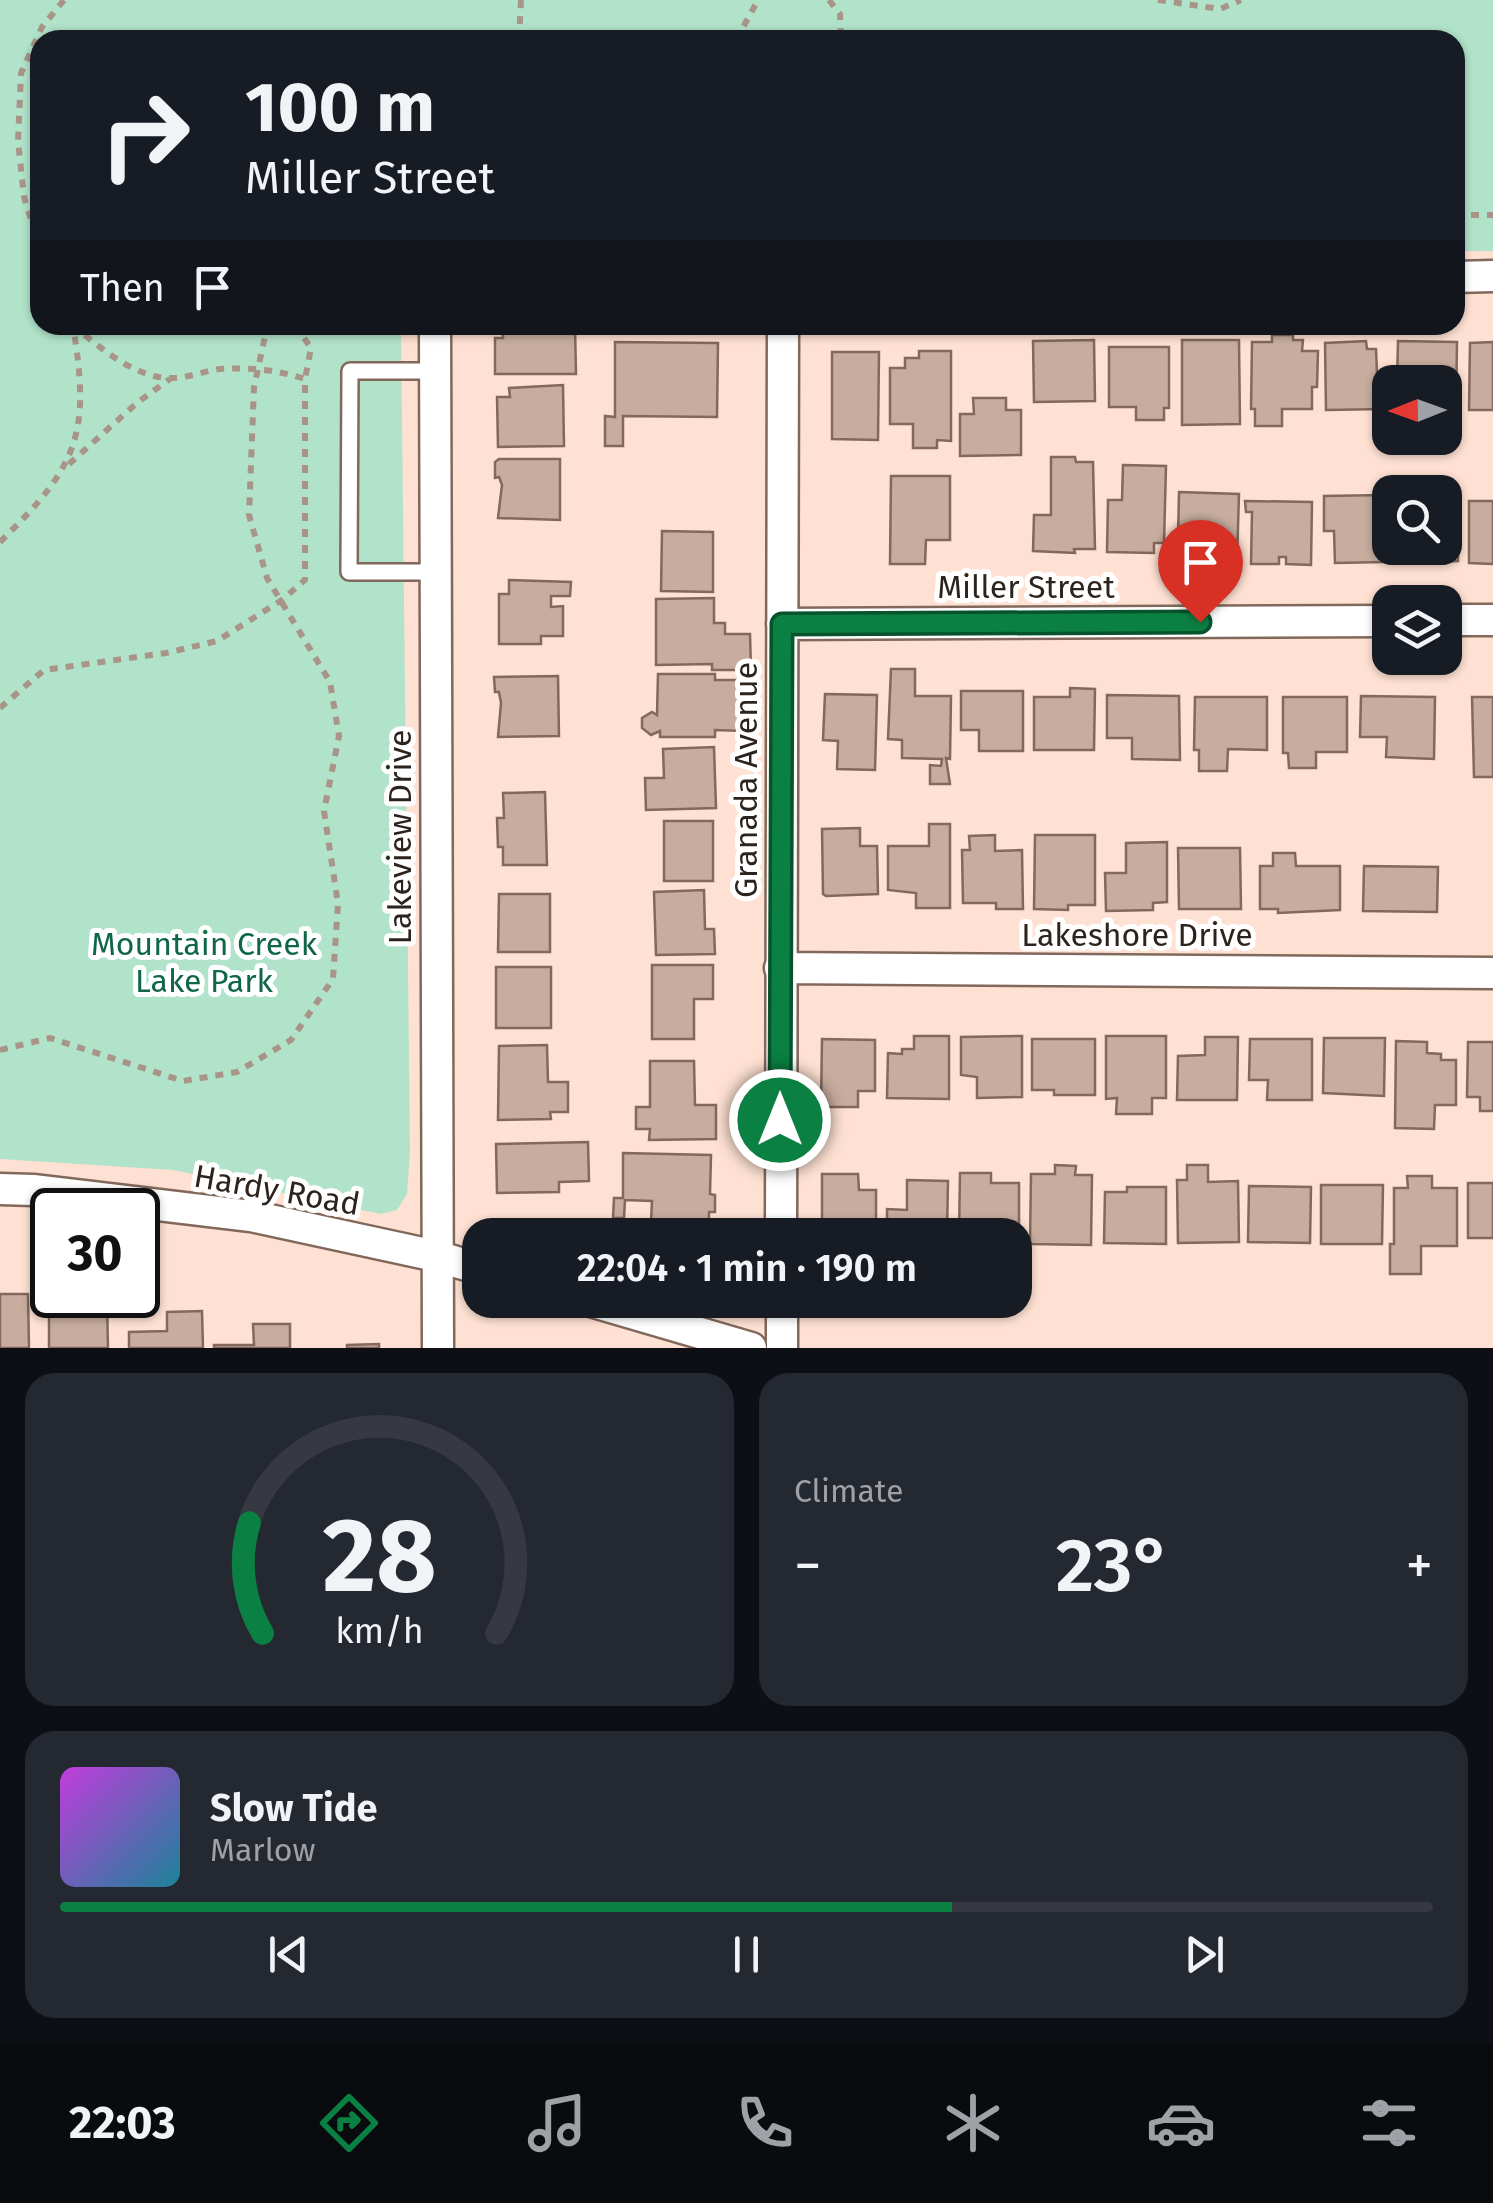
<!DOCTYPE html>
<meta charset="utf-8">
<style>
:root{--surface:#171b24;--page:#242831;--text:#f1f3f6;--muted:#9ea1a6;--line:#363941;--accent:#0b8043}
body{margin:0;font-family:"Fira Sans",sans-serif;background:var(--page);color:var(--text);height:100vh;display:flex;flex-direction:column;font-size:38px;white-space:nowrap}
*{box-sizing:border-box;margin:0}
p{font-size:32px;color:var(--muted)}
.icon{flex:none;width:55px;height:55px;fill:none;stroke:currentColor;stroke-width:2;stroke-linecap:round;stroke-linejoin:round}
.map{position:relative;height:1348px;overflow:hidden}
.panel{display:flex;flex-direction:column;gap:25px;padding:25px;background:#0d0f14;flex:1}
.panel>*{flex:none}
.top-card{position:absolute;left:30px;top:30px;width:1435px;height:305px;border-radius:30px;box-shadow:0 2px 8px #0004;background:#171b24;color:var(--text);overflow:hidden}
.needle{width:65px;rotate:269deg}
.fabs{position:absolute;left:1372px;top:365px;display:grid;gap:20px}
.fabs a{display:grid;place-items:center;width:90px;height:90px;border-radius:20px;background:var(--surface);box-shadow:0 2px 8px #0004;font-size:50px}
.speed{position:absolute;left:30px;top:1188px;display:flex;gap:20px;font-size:50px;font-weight:700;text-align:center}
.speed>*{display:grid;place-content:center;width:130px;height:130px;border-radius:50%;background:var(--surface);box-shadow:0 2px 8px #0004;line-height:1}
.speed .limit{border:5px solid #111;border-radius:15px;background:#fff;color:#111}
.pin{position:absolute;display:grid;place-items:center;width:85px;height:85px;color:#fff;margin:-102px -42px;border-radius:50% 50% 50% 0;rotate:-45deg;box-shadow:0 0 10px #0007}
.pin .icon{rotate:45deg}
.me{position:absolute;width:110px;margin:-55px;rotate:0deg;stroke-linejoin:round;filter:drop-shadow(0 0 8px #0008)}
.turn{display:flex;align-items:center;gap:35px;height:210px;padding:0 50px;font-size:45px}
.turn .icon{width:130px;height:130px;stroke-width:2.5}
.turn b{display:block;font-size:70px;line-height:85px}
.then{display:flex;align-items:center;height:95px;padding:0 50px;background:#0003;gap:20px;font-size:38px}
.big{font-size:75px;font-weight:600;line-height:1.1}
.panel .widget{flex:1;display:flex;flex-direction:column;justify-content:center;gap:15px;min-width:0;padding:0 35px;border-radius:30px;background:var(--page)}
.panel .dial{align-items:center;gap:0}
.dial svg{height:260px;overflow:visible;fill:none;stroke:var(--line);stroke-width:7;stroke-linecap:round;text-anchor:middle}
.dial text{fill:var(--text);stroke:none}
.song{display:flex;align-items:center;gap:30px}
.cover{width:120px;height:120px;border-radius:15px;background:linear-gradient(135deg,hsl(290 70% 55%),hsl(190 70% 35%))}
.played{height:10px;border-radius:5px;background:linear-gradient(90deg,var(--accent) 65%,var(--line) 65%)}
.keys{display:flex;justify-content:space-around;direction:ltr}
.heat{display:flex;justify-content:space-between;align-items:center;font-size:55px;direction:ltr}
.panel .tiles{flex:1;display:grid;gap:25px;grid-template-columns:1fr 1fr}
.widget:last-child{grid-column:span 2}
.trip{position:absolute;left:462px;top:1218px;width:570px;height:100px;border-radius:30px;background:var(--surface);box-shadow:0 2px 8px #0004;font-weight:600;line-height:100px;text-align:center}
.menu{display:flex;height:160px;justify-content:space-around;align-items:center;background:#090b0e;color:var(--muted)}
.menu .icon{width:70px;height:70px}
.menu .selected{color:var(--accent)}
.menu b{font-size:45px;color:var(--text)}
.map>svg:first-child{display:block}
.green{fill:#b1e3ca}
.building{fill:#c8ad9e;stroke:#82695b;stroke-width:2.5}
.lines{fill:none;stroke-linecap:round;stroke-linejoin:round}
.lane-casing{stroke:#81685b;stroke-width:20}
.street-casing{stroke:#81685b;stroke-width:35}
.path{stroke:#a99488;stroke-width:6;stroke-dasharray:8 8;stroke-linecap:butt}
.lane{stroke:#fff;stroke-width:15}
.street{stroke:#fff;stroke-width:30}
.route-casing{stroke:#07532c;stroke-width:25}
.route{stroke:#0b8043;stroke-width:18}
.labels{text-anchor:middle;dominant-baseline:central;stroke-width:10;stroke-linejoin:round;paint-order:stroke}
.street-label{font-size:32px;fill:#2d231d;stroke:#fff}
.park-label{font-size:32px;fill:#106748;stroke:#fff}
</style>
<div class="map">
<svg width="1493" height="1348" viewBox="0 0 1493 1348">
<rect width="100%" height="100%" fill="#fee1d2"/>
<path class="green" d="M0 0H1493V251H1455V40H40V325H401L410 1152 407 1194 397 1210 381 1214 173 1170 0 1159Z"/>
<path class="building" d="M502 326H575L576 374H495V338H503Z
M1272 335H1293V340H1303L1302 351H1318L1317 387H1312V409H1282V426H1255V409H1251L1252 342H1272Z
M1094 340 1095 401 1034 402 1033 341Z
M1182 340H1239L1240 424 1182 425Z
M1366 341 1367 349H1376L1377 373 1386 372V409L1326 410 1325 343Z
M1398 341 1457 342 1456 405 1445 404V382H1397Z
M615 342 718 343 717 417 623 416V446H605V416L615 417Z
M1493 342V410H1469L1470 343Z
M1109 347H1169V408H1164V420H1136V407H1109Z
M919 351H951V441L937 440V448H913V424H890V368H905V358H919Z
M832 352H879L878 440 832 439Z
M563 385 564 446 498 447 497 397H510L509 388Z
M973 398H1006V410H1021V455L960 456V414H974Z
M1051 457H1075L1076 462H1093L1095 549H1074L1075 553 1033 551 1034 515H1051Z
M499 459H560V520L498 518 502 485 499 477 495 478V462Z
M1123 465 1166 466 1164 543H1154V553L1107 552 1108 500H1122Z
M891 476H950V540H926L925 564H890Z
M1179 492 1239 494 1237 561H1216V565L1206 564V560H1190V540H1178Z
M1445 494H1458V561L1417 563V558H1407V548H1445Z
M1384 495 1385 562 1335 563 1334 531H1324V496Z
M1245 501 1312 502 1311 565 1286 564V557H1279V564H1251L1252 512H1246Z
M1469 501H1493V564L1469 563Z
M662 531 713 532V592L661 591Z
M509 580 571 582 570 596H551V607L563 606V636H541V644H499V594H509Z
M714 598V623H725V634H750L751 670H712V664L656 665V599Z
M891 669H915V696H951L950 759 946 758 950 784H930V765L941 766 942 759 902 758V740L888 739Z
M658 674H715V680H744V731L715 730V737H660V731L651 735 642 728V718L652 712 657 715Z
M558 676 559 736 498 737 501 703 499 692H495L494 677Z
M1070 688 1095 689 1094 750H1034V697H1070Z
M961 691H1023V751H979V730H961Z
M825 694 877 695 875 770 837 769 838 741 823 740Z
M1107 695 1179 696 1180 760 1132 759V738H1107Z
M1361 696 1435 697 1434 759 1386 757 1387 737H1360Z
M1195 697H1267V750L1228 749 1227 771H1199V750H1194Z
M1283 697H1347V752H1316V768H1289L1288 753H1283Z
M1472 697H1493V777H1474Z
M714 747 716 808 646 810 645 778H664L663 749Z
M545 792 547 865H503V847H498L497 818H504L503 793Z
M664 821H713V881H664Z
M929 824H950V908H916V893L888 890V846H929Z
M860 828V846H877L878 894 826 896 823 894 822 829Z
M995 835V851L1022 850 1023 909H996V903H963L962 850H970L969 836Z
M1035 835H1095V905H1068V910L1034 909Z
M1167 842V902L1153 903V910L1106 911 1105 873H1126V843Z
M1178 848H1240L1241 909H1179Z
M1273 853H1295L1296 866H1340V910L1278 913V909H1260V866H1273Z
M1364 866 1438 867 1437 912 1363 911Z
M704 890 705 929H714L715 954 656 955 654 892Z
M499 894H550V952H498Z
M652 965H713V999H694V1039H652Z
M496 967H551V1028H496Z
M914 1036H949V1099L887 1098 888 1053 902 1054V1049H914Z
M1022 1036V1097L977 1098V1077L961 1075V1037Z
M1106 1036H1166V1098H1152V1114H1116L1117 1098 1106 1099Z
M1205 1037H1238L1237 1100H1177L1178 1056 1205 1055Z
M1324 1038H1385L1384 1096 1323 1093Z
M822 1039 875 1040V1091H858V1107H821Z
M1032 1039H1095V1095H1054V1090H1032Z
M1250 1039H1312V1100H1267L1268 1080H1249Z
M1396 1041 1427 1042V1053L1441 1054V1060H1456V1105H1435L1434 1129 1395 1128Z
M1468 1042H1493V1111H1480V1097H1467Z
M547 1045 548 1082H568V1112H550L551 1119 498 1120 499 1046Z
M650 1061H694L695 1105H716V1139L649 1140 650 1129H636V1107H650Z
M588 1142 589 1181 559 1182V1192L497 1193 496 1144Z
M623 1153 711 1155 710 1194 715 1195V1212H709V1235H664L665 1223 651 1222 652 1201 625 1200 624 1218H613L614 1198H623Z
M1055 1165 1076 1166 1075 1175H1092L1091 1245 1030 1244 1031 1174H1055Z
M1187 1165H1208V1182L1238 1181 1239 1242 1178 1243 1177 1180H1187Z
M960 1173H991V1183H1019V1246H1015V1235H959Z
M822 1174H858L859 1190H876V1235H822Z
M1407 1176H1432V1188H1457V1246H1421V1274H1390V1244H1394V1188H1408Z
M907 1180 948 1181 947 1235H887V1209L907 1210Z
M1468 1183H1493V1238H1468Z
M1321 1185H1383L1382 1244H1321Z
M1249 1186 1311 1187 1310 1243 1248 1242Z
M1127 1187H1166V1244L1104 1243 1105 1192H1127Z
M0 1294H28L29 1348H0Z
M84 1301H107L108 1348H49V1311H84Z
M202 1311 203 1348H129V1332L167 1331V1312Z
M253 1324H290V1348H214V1345H254Z
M379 1344V1348H347V1345Z"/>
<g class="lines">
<g class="lane-casing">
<path id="lane" d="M435 572H349L350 371H435"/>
</g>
<g class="street-casing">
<path id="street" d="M1455 277 1493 276
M435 325 438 1348
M1445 620H1493
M782 624 1390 621
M780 968 1493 973
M0 1189 33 1190 251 1216 436 1256 480 1269
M781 1235 783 325
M587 1300 751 1348
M782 1300V1348"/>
</g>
<path class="path" d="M829 0 840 14 841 40
M1158 0 1220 9 1241 0
M519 40 521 0
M736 40 758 0
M1455 215H1493
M40 249 24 197 18 141 21 73 42 27 64 0
M295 325 311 348 305 379
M69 464 138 402 170 379
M0 542C78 466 91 434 73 326
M0 708 44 670 166 653 217 641 282 600 305 580V379C278 370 249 367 220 369 205 371 190 377 174 378 136 380 100 347 72 325
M0 1050 50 1038 183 1081 237 1072 291 1040 333 979 338 904 324 811 339 736 330 682 267 578 249 515 254 387 266 332 275 325"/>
<use href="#lane" class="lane"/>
<use href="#street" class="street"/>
</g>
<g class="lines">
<g class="route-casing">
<path id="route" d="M780 1120 782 624 1200 622"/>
</g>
<use href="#route" class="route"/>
</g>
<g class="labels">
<g class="street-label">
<text x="1026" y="587">Miller Street</text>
<text transform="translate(746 780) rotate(-90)">Granada Avenue</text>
<text transform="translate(400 837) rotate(-90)">Lakeview Drive</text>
<text x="1137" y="935">Lakeshore Drive</text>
<text transform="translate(277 1190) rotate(10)">Hardy Road</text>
</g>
<g class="park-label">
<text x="204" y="944">Mountain Creek<tspan x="204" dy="37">Lake Park</tspan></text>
</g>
</g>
</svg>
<div class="fabs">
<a><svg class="needle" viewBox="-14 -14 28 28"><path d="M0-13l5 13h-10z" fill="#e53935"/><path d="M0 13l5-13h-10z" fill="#9ea1a6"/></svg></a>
<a><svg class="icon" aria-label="search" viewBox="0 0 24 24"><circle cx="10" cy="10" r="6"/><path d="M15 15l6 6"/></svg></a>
<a><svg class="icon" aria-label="layers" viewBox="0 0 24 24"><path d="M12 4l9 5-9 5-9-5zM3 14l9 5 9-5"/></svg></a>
</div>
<div class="speed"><div class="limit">30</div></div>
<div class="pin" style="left:1200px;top:622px;background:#d93025"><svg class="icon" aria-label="arrive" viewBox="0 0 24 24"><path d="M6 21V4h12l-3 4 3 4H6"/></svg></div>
<svg class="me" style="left:780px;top:1120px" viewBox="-20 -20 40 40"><circle r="17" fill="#0b8043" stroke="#fff" stroke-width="3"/><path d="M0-11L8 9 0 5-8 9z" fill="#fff"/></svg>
<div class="trip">22:04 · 1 min · 190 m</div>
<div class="top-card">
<div class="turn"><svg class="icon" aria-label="right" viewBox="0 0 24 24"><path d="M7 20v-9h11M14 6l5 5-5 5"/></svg><div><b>100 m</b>Miller Street</div></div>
<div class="then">Then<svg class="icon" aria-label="arrive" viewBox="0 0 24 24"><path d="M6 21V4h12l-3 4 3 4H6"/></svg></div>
</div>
</div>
<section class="panel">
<div class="tiles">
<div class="widget dial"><svg viewBox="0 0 100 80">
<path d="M14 69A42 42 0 1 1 86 69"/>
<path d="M14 69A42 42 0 0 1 10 35" stroke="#0b8043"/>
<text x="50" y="56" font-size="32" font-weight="700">28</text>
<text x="50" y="72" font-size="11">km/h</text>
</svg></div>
<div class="widget"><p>Climate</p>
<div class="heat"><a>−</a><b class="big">23°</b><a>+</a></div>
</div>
<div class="widget">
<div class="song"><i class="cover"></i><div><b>Slow Tide</b><p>Marlow</p></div></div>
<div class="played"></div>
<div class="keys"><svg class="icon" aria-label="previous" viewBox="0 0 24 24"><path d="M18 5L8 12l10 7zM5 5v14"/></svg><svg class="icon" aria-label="pause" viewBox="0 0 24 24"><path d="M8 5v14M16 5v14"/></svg><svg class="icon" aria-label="next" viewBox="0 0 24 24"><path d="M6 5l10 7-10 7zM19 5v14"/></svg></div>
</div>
</div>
</section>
<nav class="menu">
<b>22:03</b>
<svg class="icon selected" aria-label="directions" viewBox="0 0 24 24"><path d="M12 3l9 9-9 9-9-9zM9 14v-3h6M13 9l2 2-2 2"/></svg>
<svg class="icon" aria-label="music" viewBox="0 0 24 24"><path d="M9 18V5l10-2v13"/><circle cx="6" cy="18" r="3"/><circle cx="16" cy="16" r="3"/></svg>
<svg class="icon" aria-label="phone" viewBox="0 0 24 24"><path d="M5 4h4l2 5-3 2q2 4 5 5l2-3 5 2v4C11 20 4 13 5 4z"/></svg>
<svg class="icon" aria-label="climate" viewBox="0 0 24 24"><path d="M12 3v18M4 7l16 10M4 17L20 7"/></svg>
<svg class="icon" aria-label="car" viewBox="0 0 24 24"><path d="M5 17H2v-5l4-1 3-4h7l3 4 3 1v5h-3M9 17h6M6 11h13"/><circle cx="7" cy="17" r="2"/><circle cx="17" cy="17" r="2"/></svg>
<svg class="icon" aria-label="filters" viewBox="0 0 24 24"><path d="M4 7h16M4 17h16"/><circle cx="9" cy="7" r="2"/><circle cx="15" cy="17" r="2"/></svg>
</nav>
